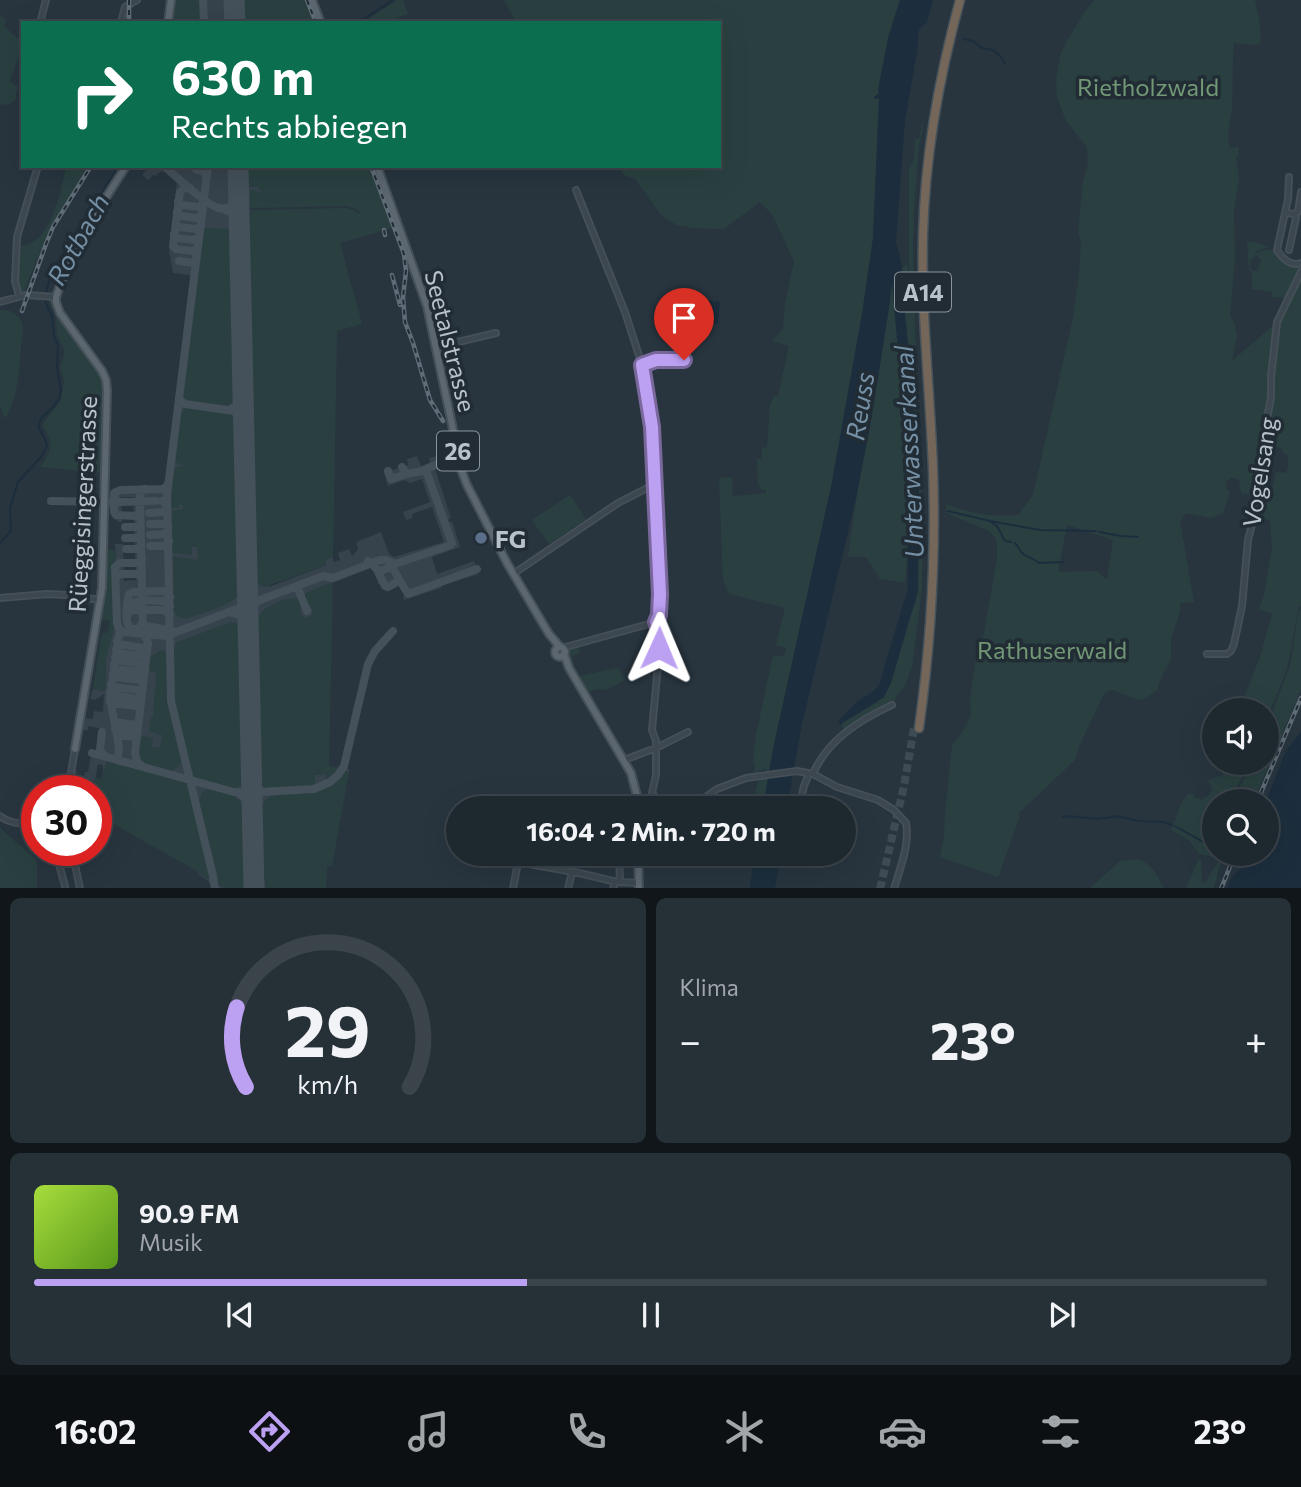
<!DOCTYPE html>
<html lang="de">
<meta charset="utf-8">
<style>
:root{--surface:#1e282f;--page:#263037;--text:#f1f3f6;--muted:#a1a6aa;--line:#3c444b;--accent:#bca0f2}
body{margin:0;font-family:Commissioner,sans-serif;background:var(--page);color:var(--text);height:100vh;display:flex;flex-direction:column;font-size:26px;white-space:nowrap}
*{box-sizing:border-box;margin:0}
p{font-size:23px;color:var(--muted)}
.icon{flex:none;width:38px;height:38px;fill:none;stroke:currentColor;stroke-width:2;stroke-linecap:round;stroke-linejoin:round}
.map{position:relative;height:888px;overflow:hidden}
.sheet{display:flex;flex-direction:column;gap:10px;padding:10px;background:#10161a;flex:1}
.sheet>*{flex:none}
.banner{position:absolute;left:21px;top:21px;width:700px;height:147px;border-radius:0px;box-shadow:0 7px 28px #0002,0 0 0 2px var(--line);background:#0b6e4f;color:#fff;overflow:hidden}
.fabs{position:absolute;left:1202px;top:698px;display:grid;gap:14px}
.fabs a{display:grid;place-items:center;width:77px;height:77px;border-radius:50%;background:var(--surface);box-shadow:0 7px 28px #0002,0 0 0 2px var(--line);font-size:35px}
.speed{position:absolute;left:21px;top:775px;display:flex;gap:14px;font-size:35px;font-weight:700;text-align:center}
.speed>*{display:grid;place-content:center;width:91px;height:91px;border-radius:50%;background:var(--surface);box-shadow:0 7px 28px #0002,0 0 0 2px var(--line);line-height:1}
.speed .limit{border:10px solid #d22;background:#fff;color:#111}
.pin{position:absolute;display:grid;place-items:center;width:60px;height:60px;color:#fff;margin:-72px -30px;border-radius:50% 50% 50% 0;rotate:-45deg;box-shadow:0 0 7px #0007}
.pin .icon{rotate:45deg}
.me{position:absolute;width:77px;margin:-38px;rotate:1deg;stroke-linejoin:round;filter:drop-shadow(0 0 5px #0008)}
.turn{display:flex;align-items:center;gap:24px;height:147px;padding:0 35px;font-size:32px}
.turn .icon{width:91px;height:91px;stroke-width:2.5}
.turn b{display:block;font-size:49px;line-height:60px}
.big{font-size:52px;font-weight:700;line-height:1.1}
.sheet .card{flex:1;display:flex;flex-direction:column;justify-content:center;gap:10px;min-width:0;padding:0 24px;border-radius:10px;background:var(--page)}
.sheet .dial{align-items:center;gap:0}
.dial svg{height:182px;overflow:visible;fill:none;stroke:var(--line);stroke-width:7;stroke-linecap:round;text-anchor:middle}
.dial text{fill:var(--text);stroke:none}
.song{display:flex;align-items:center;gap:21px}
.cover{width:84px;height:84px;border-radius:10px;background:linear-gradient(135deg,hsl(80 70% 55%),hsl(90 70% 35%))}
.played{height:7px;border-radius:4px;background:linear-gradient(90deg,var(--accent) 40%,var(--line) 40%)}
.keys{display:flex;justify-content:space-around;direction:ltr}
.heat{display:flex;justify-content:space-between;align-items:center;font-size:38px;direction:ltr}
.sheet .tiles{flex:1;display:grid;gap:10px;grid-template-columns:1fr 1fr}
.card:last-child{grid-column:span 2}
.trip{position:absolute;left:446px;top:796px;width:410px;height:70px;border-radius:35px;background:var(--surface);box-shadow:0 7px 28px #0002,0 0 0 2px var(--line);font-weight:700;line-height:70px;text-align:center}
.tabs{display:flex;height:112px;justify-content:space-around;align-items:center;background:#0c1013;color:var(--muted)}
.tabs .icon{width:49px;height:49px}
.tabs .selected{color:var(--accent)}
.tabs b{font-size:32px;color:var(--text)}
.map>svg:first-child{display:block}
.airport{fill:#36424c}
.green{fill:#2a4040;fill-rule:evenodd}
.water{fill:#1c2e3d}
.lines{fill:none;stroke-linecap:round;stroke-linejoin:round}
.stream{stroke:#1c2e3d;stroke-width:2}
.taxiway{stroke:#44505a;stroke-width:8}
.runway{stroke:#44505a;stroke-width:21}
.highway-tunnel{stroke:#3e4a54;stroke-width:8;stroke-dasharray:8 4;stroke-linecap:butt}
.minor-casing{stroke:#465058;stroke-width:8}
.major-casing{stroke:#465058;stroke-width:10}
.highway-casing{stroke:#47525a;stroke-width:11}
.minor{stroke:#3c474f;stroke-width:4.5}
.major{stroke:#5b666f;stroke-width:6}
.highway{stroke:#74675a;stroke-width:8}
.rail-casing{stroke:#5f6b76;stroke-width:4.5}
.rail{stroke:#212c35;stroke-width:2;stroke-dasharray:5;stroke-linecap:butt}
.route-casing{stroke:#7a689d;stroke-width:18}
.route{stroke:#bca0f2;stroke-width:12}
.service-dot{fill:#5c6f8a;stroke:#212c35;stroke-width:2.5}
.labels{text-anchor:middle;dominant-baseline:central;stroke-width:7;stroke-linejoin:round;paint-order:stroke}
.shield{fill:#212c35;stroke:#8b959d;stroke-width:2}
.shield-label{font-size:23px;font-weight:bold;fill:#b9c2ca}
.park-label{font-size:24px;fill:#729876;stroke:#212c35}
.street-label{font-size:24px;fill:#b9c2ca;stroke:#212c35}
.poi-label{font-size:24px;font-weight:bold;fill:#b9c2ca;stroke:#212c35;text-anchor:start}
.water-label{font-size:26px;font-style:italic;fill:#7590a5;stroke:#212c35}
</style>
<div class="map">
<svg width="1301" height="889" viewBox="0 0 1301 889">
<rect width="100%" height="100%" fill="#28353f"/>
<path class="airport" d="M200 0H243L244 23H202Z
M150 166H247L250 187H259L261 190V192H255L251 190 248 215 269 587 326 565V559L333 557V562L340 560 338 553 349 549 352 556 358 549 356 542 381 532 389 554 394 557 444 542 432 507 412 514 413 518 406 520 403 512 430 502 422 479 410 483 404 480 388 486 384 473 408 465 407 459 417 456 421 466 430 463 429 458 436 456V454L450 449 454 461 452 462 449 453 438 457 441 467 435 469 451 518 448 520 449 522 452 521 460 547 432 557 437 574 474 561 479 574 442 585 441 588 404 600 403 597 405 596 399 586 386 592 382 582 378 584 377 582 380 580 375 569 370 568 306 593 305 596 307 604 311 606 313 611V614L309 617H304L301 615 300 611 302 606 266 608 260 614 262 785 266 789 315 775 326 774V780L334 775 339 768 349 769V772L343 771 335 782 323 790 310 793 276 795 264 803 261 810 263 870 266 888H213L207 880 198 874V872L208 879H211L190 791 188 786 181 780 107 761 103 774V765L98 764 95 781 90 780 89 784 75 782 73 780 75 771H77L76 779 84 780 85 772H88L92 751H96L99 728 88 726V730H81L84 718 93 719 94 711 103 712 104 694 95 700 90 699 93 689 105 691 106 657 114 627 113 563 116 558 115 544H123L124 581 136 580 133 497H121L122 522H119L113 518 111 508 107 507V500L111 497 113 490 116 488 159 487 164 484 166 480 192 279 189 275 173 273 169 251 177 181 165 171 160 172 155 176 153 175 149 180 147 179 142 175Z"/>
<path class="green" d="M173 0H200L202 23H170Z
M243 0H306L315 23H244Z
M397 0H403L408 14 385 23 382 21 379 23H362Z
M504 0H900L888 38 878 90 879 93 874 97 879 99 873 238 862 314 832 482 773 749 763 808H751L759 779 766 773 765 766V769L754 773 755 763 753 761 756 735 773 656H784L786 648 776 645 785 608 729 594 723 581 719 478 732 477 733 496 766 493V490H761L760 485H758L757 459H762V448L767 447 770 405 774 396H778L789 346 772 341 783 329 785 304 794 261 772 214 760 202 724 229 693 228 677 225 662 216 635 179 626 176 615 166H719V23H516Z
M1094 0H1255L1259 18 1261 42 1258 45 1234 43C1232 64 1233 84 1232 104 1232 119 1225 133 1230 148L1238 147 1239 154 1236 157 1239 177 1234 211 1235 259 1230 315 1235 325 1237 336 1232 361 1276 323 1271 396 1257 494 1255 496 1241 493 1239 480 1232 477 1226 482V487L1230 492 1223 513 1211 518 1186 513 1180 521 1194 602 1179 603 1181 608 1171 639V659L1160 680 1158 689 1146 698 1141 700 1136 699 1113 690H1110L1104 694 1080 744 1075 760 1019 813 1020 816 998 877 940 857 944 836 945 815 952 745 961 734 971 715 970 700 977 649 984 633 997 558V543L995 537 989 531 947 513 946 504C972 514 991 517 1018 515L1033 495 1073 318 1079 276 1081 241 1078 232 1083 182 1088 164 1087 148 1065 119 1057 96 1056 79 1060 55 1067 41 1084 13ZM1067 525 1113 540 1107 580 1097 571 1058 572Z
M0 15 7 21 4 26 17 38 21 33 23 34V45L10 81 18 87 16 94V100L9 104 0 105Z
M923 119V129L919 144 914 212 913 246 915 333 919 404 918 408 914 384 918 430 923 522 922 588 912 667 905 685 892 703 860 719 845 730 841 725 844 722 878 702 916 601 919 482 914 406 903 294 902 269 907 263 909 278V168L914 160 915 139H919Z
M60 166H90C63 209 40 244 24 293L20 292 17 287 18 247C52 244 59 195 66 169Z
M247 166H370L393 228 340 243 362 324 337 331 333 557 326 559V565L264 587 258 584 257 577 249 210 346 208 351 209 359 214 361 213 356 209 346 206 249 208 250 190H256L257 192H261V190H259V187H250Z
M203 228 230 229 234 399 232 403 227 406 189 402 182 396Z
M1247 242H1255L1269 247 1257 251 1253 259H1251L1250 268 1253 271H1258L1261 260 1256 255 1257 253C1282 241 1278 266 1301 266L1300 273 1289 298 1272 297V292L1252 289V273L1249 269Z
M1301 274V606H1299L1287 669 1267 718V710H1239L1260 657 1272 614 1259 609 1264 595 1272 547 1270 521 1255 514 1259 487 1271 488 1274 484 1275 474 1277 472 1286 473 1288 468V456L1282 451V448L1274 446 1270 448H1263L1277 325Z
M892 281C900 381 915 482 905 583L880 579 866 557H848L856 499 872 415 889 308Z
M49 297 52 300 56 312 99 371 104 383 102 473 40 467C45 459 53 450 50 440 48 434 44 430 43 424L61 400 64 381 60 367 65 352 57 335 56 315 49 302Z
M0 310C11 309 19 314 23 325 23 332 21 340 21 347 19 373 18 397 5 419L0 406Z
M186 407 229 412 235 419 239 594C232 606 199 614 185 619L177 616 174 611 173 556 198 560 197 547H192V555L173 553 172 511 183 509 182 504 179 505V508H171L173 471 177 467 184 466 177 463 174 458 180 414Z
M570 495 586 519 549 544 532 520Z
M107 548 115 551 116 558 113 563 114 629 106 657 105 691 93 689 101 637 104 633 108 632 110 621 99 619Z
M333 582 329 766 339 768 334 775 327 780 326 774 315 775V786L266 789 261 782 258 617C266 606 286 596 299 599L302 606 300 611 301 615 304 617H309C313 615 314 610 311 606L307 604 306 593Z
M1301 608V689L1276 750 1253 801H1232L1253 763H1267V726L1291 663 1298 614Z
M231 622 236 623 240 629 243 781 241 785 234 789 197 780 191 774 174 706 172 655 173 650 177 642Z
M579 644 580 653 572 656 574 669 579 676 618 668 625 680 606 690 596 689 589 692 591 700 570 664 567 654 570 649Z
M161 650H164L167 654 169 703 182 760C180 764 180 767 175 769 160 777 122 757 143 736L153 738 152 747H160L162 735 149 731 150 720 153 716 156 676 155 672 147 671 150 657Z
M107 761 180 780 188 786 190 791 211 879H208L197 871 108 821 96 822V791H71L72 783 75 782 94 785 95 778 101 779Z
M1229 763H1250L1229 801 1214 802V854L1217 855 1214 857 1199 854 1189 840 1171 830C1179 817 1176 808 1188 794H1193L1196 799 1199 798 1201 800 1208 796 1212 790 1208 780 1223 775V771Z
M343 771 349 772 332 866H327L326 888H266C264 873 257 812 265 801 279 783 318 809 343 771Z
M209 789 233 795 243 805 245 870 243 888H224L217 884 198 804 202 792Z
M0 827 3 831 33 856 37 861V888H0Z
M1199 858 1201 859 1202 883 1205 882 1218 862 1221 861 1214 888H1186Z
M1137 859C1152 863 1157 876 1164 888H1090L1120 861Z"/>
<path class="water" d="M900 0H933L927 22 919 29 917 52 905 121 896 243C903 260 902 276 903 294L914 406 919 482 918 591 891 683 884 697 844 722 841 725 838 722C845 715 851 706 859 700 867 695 873 693 879 685L908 588 907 450 892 283 889 308 872 415 856 499 802 724 787 808H763L773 749 832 482 862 314 873 238 879 99 878 98 875 99 874 97 879 93 878 90 888 38Z
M697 299 714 301V310L715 301 720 302 718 324 694 322Z
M1301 732V888H1227C1228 887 1231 878 1232 877 1239 868 1249 868 1250 854H1267L1266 801 1286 751Z
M754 854H781L775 888H750Z"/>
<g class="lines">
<path class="stream" d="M358 23 393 0
M964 39 973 41 982 48 993 50 1001 57 1005 64
M948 511 990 521 1040 530 1096 531
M991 522 997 526 1005 541 1011 542
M1099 532 1121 536 1138 537
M0 543 11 531 10 508 18 482 41 457 47 446 45 439 39 428 40 420 54 406 59 399 61 390 57 368 58 346 54 336 52 316 47 306 45 299 46 291 51 276 66 248 119 166
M1015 543C1018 546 1020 551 1023 554 1028 558 1033 557 1039 563L1064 562
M1063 817 1069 816 1098 819 1118 816 1138 821 1163 822 1172 825
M1175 826 1214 848"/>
<path class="taxiway" d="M203 0 204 23
M164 166C172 173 181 181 189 188 203 199 226 223 239 197
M192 166 197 170 203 171 207 176
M208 166 167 495 171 701 213 876 215 889
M190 188H184L180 192 173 246 176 249 193 251 198 248
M178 201 182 205 199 207 203 204V200
M225 210 235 214 239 224
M177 212 181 216 197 218 202 214
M176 224 179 227 196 229 201 226
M174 234 176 238 195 240 199 237
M179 261 193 263 196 259
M179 397 181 401 185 404 234 411 242 418 244 429
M229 410 239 404 243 396
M426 469 440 463
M388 471 391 479 407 474
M114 498 119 502 156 501
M51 501 109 502 114 500
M140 510 139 514 135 516 116 515 114 512V493L121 490 164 489 168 484
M149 513 162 512 166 510 167 505 162 501
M150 524H165L168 527
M125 527H141
M150 535 165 534 168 530
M125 538H141
M150 546H165L169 541
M126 549H141
M368 561C374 563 374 569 380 571L389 568
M389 562 408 594 477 569
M377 570 385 586 388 587 395 583
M116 578 119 574H139L142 569
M297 586 307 611
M241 605 246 599 248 591
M127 609C133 597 152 601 164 601L170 606
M229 612 242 616 249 624
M249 616 250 609 256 603
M127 617 128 613 133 610H164L170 615
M141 625 173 631
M138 629C133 629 130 629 128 624 125 619 127 600 129 594L133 592 163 591 167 593 170 597
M124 632 119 629 117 623 115 567 120 563H138L142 559
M117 641 118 644 144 648 148 645
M116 649 117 652C126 654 139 658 147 653
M115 657 116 660 143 664 146 661
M114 665 115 669 142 672 145 670
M113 674 114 677 140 680 144 677
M111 684 114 687 139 690 143 688
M110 692 113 695 137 699 141 696
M110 702 112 703 136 706 140 703
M114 722 136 725 138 723
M115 729 135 731 137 730
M102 732 100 750 105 756
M117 735 135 737 137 736
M92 753 234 792 243 793 314 789 330 782 338 775 344 766 368 664 375 651 393 631
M120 761 118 758 119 747 110 698 119 634 124 632 166 636 323 576 333 578 380 560H386L395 564 451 545 452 543 427 473 423 471 406 474 402 467
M142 766 137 762 135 753 148 643 143 631 140 496 141 492 145 489
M243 793 249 790 252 781
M240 794 249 801 253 811"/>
<path class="runway" d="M234 0 235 23
M238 166 254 889"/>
<path class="highway-tunnel" d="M880 889 904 786 914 728"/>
<g class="minor-casing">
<path id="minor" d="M40 23 46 0
M121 23 125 7 137 0
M1289 177 1288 199 1277 250C1282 258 1291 267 1301 263
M576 190 625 312 642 365 652 427 660 602 659 617 656 622 659 631 658 665 652 730 656 741V775L652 793 665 808
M1286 213 1295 214 1298 212 1301 192
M1289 250 1296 218 1295 214
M19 296 15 281 17 237 38 166
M0 302 26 295 56 297
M437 347 496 333
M642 365 656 361 684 360
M513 574 618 503 655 484
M0 598 47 594 66 595 100 600
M562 648 656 622
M1207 654H1227L1231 651 1234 644 1242 606 1248 540 1257 505 1266 423 1271 398V377L1277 322 1301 272
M624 760 656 748 688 732
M813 774C827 740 860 720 892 705
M68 791 75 749
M581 802 613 808
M690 808 717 789 746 778 797 771 813 774 837 787 878 800 894 810 906 823C910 845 900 868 894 889
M799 808 804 786 809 774
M0 816C11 825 23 823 37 824
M96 823H102
M55 850 65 886
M72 850 80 889
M619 854 620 882
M496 857 518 862
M513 889 518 862 579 873 617 882 639 883
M568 889 572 872
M613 889 615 882"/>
</g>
<g class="major-casing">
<path id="major" d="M312 0 321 23
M168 23 171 0
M377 166 427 306 462 472 467 485 507 563 549 634 560 647
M555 652a5 5 0 1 1 10 0a5 5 0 1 1-10 0Z
M564 654 569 668 631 773 637 796V808
M75 749 102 588 107 390 106 380 102 371 60 313 56 302V297L70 257 77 243 126 166
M638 854 639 889"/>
</g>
<g class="highway-casing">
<path id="highway" d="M919 728C931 642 936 556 933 469 930 391 921 313 923 235 925 155 939 77 960 0"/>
</g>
<use href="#minor" class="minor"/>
<use href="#major" class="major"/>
<use href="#highway" class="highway"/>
<g class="rail-casing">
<path id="rail" d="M129 0V23
M307 0 316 23
M371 166 404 254 406 271 403 297 405 322 413 343 430 400 443 421
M384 230 385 235
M392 275 400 305
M22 311 46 244 53 227 91 166
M1257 802 1301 698
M1221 889 1235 854"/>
</g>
<use href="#rail" class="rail"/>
</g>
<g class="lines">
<g class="route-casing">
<path id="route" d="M659 648V631L656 622 659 615 660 594 652 427 642 365 656 360H684"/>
</g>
<use href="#route" class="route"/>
</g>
<circle class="service-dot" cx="481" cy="538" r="7"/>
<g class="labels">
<g class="shield">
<rect x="895" y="272.5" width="56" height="39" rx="5"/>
<rect x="437" y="431.5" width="42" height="39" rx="5"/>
</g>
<g class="shield-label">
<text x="923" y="292">A14</text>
<text x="458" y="451">26</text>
</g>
<g class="park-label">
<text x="1148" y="86">Rietholzwald</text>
<text x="1052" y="649">Rathuserwald</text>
</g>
<g class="street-label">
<text transform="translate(451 341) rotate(76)">Seetalstrasse</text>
<text transform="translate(1259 472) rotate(-81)">Vogelsang</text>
<text transform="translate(82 504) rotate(-87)">Rüeggisingerstrasse</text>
</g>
<g class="poi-label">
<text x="495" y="538">FG</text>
</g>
<g class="water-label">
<text transform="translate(77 239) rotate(-61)">Rotbach</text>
<text transform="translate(859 406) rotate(-81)">Reuss</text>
<text transform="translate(908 452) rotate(-93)">Unterwasserkanal</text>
</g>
</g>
</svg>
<div class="fabs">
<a><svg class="icon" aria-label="sound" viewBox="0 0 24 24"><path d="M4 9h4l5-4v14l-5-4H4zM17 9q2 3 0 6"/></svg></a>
<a><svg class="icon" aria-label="search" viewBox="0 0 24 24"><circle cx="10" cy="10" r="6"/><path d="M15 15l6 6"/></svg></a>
</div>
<div class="speed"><div class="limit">30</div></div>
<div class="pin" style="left:684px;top:360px;background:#d93025"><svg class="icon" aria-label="arrive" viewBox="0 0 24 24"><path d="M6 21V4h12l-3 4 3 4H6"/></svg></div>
<svg class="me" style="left:659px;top:648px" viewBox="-20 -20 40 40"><path d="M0-17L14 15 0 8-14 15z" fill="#bca0f2" stroke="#fff" stroke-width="4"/></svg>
<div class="trip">16:04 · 2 Min. · 720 m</div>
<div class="banner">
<div class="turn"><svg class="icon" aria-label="right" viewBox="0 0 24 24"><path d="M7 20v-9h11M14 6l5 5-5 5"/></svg><div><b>630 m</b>Rechts abbiegen</div></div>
</div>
</div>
<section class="sheet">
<div class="tiles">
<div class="card dial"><svg viewBox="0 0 100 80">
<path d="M14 69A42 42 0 1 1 86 69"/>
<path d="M14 69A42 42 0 0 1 10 34" stroke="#bca0f2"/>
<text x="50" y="56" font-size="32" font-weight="700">29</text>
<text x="50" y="72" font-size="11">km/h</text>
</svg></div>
<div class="card"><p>Klima</p>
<div class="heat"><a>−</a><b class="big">23°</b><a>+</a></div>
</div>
<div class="card">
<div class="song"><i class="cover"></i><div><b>90.9 FM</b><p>Musik</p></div></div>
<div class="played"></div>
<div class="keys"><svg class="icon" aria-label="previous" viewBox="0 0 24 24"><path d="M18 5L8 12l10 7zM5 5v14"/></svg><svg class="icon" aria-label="pause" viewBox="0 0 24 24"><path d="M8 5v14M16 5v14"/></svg><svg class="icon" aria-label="next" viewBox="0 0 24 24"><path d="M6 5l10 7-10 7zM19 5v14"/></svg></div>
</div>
</div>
</section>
<nav class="tabs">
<b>16:02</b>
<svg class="icon selected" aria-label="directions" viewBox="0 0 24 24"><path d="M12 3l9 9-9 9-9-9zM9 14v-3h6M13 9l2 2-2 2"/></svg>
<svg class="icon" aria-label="music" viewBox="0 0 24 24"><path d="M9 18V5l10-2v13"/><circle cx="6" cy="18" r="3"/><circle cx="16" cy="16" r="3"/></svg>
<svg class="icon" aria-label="phone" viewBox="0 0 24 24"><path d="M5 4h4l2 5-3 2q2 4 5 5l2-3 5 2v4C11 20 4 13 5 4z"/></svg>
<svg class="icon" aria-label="climate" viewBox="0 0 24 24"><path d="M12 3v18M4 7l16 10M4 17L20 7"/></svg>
<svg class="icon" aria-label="car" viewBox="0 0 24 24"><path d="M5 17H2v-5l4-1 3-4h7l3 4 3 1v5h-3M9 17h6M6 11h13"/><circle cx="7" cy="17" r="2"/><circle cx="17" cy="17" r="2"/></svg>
<svg class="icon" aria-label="filters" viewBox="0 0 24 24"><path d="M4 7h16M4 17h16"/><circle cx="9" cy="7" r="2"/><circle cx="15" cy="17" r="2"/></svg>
<b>23°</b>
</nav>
